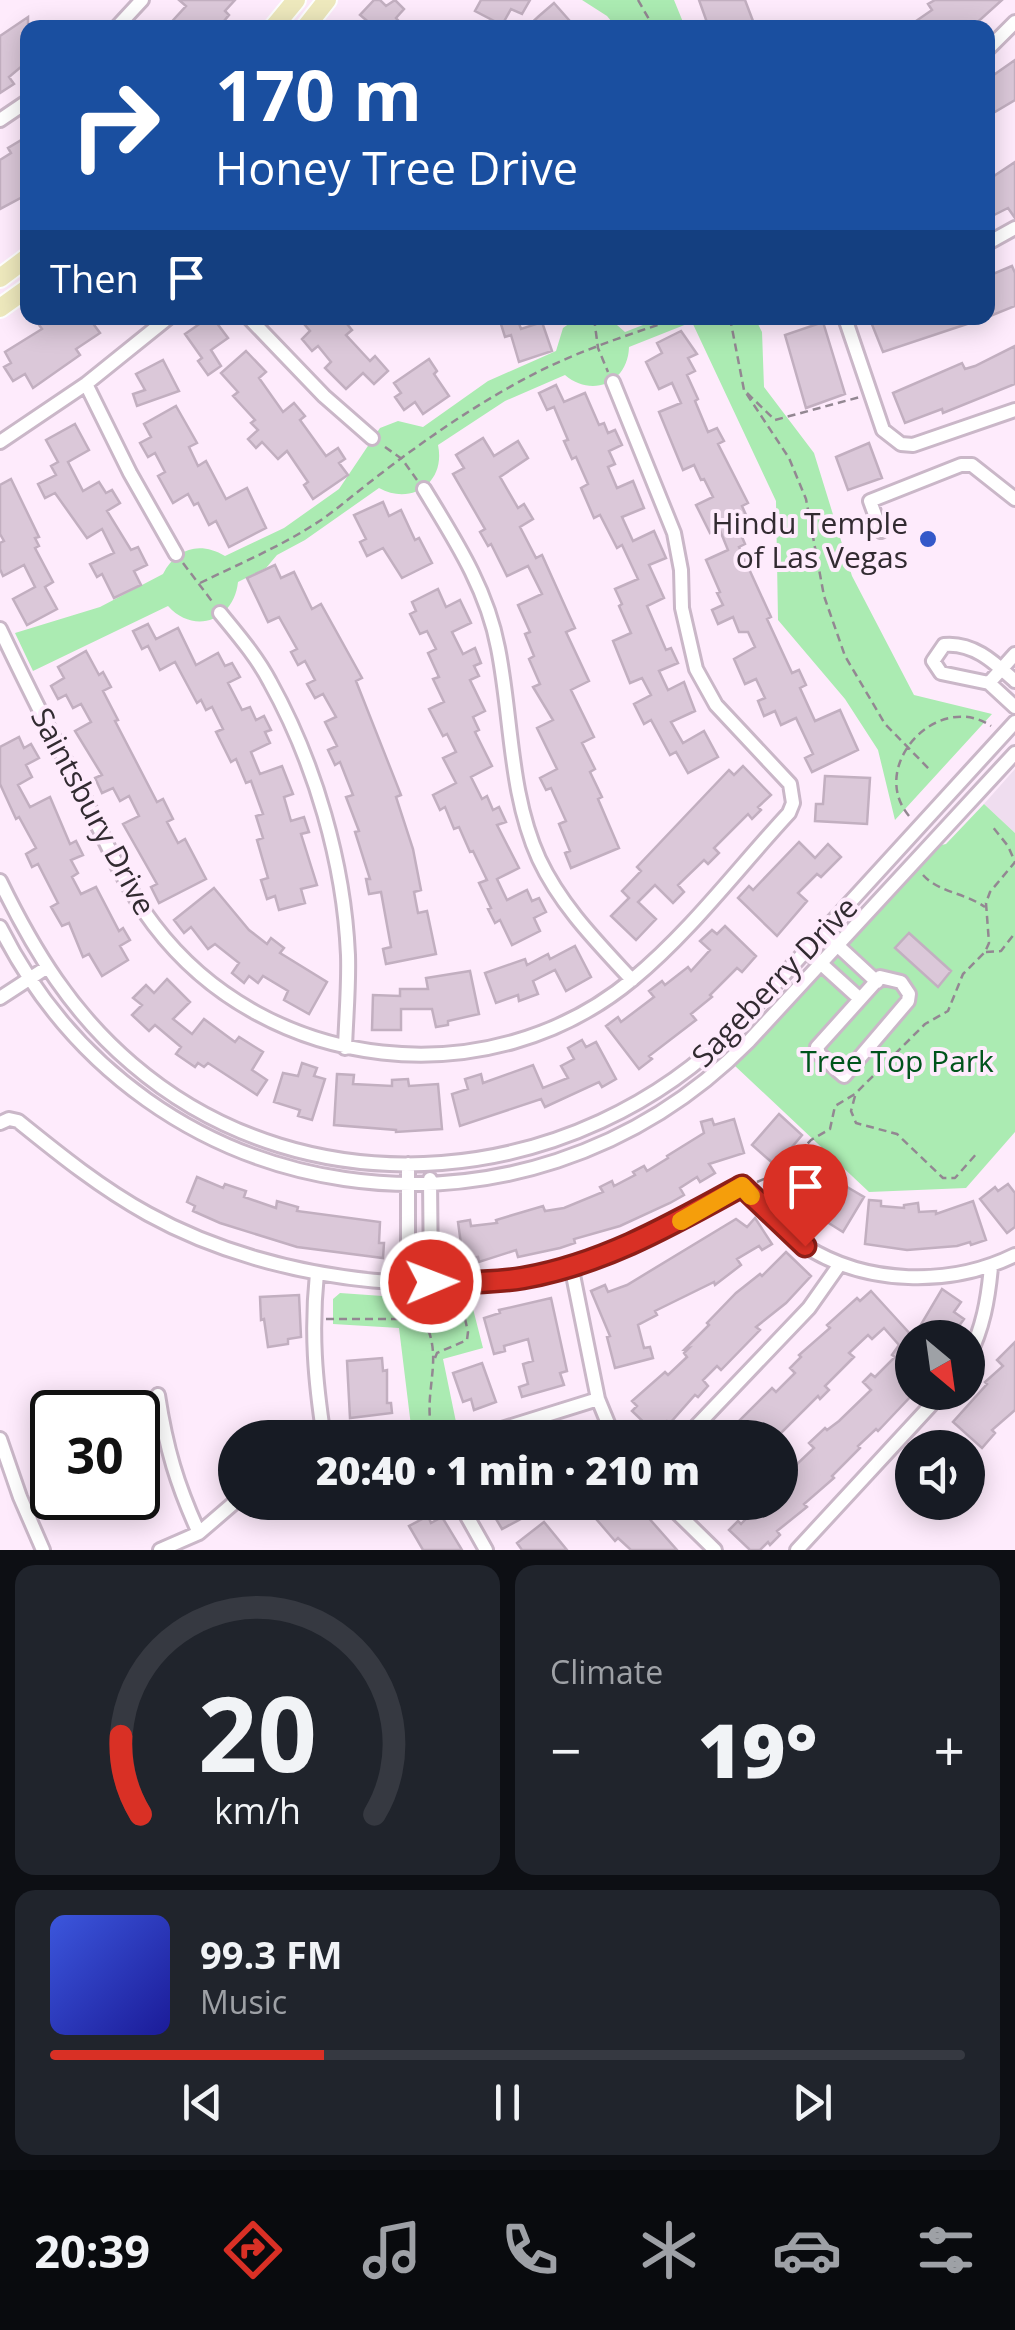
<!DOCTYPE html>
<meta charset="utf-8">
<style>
:root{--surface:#171b24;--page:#20242c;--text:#f1f3f6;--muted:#9ea1a6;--line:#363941;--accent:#d93025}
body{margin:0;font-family:"Open Sans",sans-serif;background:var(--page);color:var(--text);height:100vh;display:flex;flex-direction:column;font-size:38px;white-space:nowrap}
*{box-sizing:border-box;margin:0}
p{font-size:32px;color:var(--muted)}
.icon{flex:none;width:55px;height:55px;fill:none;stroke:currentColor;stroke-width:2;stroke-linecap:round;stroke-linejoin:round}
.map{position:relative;height:1550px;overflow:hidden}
.details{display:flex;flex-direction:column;gap:15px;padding:15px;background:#0d0f14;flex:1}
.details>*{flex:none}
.banner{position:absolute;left:20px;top:20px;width:975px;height:305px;border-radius:20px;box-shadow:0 5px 25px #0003;background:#1a4fa0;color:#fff;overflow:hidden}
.needle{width:65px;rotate:151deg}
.buttons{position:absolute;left:895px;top:1320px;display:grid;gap:20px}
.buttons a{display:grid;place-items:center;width:90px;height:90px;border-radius:50%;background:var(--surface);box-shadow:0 5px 25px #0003;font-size:50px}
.speed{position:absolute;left:30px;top:1390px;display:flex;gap:20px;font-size:50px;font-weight:700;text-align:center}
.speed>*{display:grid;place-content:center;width:130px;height:130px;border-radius:50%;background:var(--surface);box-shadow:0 5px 25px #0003;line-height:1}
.speed .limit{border:5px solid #111;border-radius:15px;background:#fff;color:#111}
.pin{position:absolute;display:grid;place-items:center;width:85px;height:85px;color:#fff;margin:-102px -42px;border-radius:50% 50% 50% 0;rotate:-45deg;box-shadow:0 0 10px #0007}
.pin .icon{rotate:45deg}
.me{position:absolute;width:110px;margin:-55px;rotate:89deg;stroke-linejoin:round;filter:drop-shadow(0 0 8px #0008)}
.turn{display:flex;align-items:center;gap:35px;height:210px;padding:0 30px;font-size:45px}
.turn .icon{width:130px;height:130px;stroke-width:2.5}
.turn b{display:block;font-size:70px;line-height:85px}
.then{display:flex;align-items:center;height:95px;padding:0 30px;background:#0003;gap:20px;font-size:38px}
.big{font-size:75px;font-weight:800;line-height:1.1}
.details .tile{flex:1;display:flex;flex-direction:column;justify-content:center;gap:15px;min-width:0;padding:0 35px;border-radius:20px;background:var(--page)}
.details .dial{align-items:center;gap:0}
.dial svg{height:260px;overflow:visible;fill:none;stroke:var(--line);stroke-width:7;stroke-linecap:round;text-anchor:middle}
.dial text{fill:var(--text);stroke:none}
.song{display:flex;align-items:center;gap:30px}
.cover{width:120px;height:120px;border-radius:15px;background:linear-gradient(135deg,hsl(230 70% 55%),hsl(240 70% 35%))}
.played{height:10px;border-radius:5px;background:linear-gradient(90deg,var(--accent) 30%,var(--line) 30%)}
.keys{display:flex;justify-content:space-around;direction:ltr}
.heat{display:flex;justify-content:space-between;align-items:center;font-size:55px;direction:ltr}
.details .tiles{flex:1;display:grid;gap:15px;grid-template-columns:1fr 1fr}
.tile:last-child{grid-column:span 2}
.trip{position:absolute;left:218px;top:1420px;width:580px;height:100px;border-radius:50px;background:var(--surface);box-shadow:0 5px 25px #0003;font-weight:800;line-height:100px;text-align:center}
.tabs{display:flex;height:160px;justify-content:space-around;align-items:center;background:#090b0e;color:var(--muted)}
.tabs .icon{width:70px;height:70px}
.tabs .current{color:var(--accent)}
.tabs b{font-size:45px;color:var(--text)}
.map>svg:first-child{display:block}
.education{fill:#efddef}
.green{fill:#abebb2}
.building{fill:#dbc8d9;stroke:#c2afc0;stroke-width:2.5}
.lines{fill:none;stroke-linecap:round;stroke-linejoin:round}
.minor-casing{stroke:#cab7c8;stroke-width:18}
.major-casing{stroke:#fff;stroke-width:22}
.path{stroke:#938792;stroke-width:2.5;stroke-dasharray:8 5;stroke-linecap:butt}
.minor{stroke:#fff;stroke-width:12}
.major{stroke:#eee9bd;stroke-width:18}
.route-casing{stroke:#8d1f18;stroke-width:25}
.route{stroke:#d93025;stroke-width:18}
.slow{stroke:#f59e0b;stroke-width:18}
.poi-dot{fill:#3458c9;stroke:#feebfc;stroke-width:4}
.labels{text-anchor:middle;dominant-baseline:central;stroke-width:8;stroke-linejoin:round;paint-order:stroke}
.poi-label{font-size:30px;fill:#322b31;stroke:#feebfc;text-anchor:end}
.street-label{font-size:30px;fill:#322b31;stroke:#feebfc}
.park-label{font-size:30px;fill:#00541c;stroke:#feebfc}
</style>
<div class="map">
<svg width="1015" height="1550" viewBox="0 0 1015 1550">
<rect width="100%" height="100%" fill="#feebfc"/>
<path class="education" d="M1015 769V833L984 804Z"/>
<path class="green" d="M582 0H674L685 27H616L607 16Z
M577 318H609L625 332 661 318H755L762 332 764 387 814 453 852 576 914 695 992 714 895 820 878 750 845 699 778 620 776 501 692 322 629 347C628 383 592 398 565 375L505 401 438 445C446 483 411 506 379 488L305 540 277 555 266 568 238 582C234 621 194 635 168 606L33 671 15 633 100 607 163 574C176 548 200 541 225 556L284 528 339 489 380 428 398 421 423 427 488 381 556 351 563 328Z
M984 804 1015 833V1132L966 1188 869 1192 734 1065 937 846 946 844Z
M340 1293 397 1297H470L483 1348 443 1359 456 1422 411 1426 399 1328 333 1324V1299Z"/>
<path class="building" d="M179 0H235L225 11 229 15 218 28H166L186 6Z
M374 0H380L386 6 395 0 404 9 396 18 405 28H359L366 20 360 15Z
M481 0H530L522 14 511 9 502 25 475 11Z
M699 0H745L753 21 734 28H709Z
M935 0H1002L971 28H906L932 10 928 4Z
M554 3 576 28H526L539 16Z
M28 17V61L9 77 14 84 0 93V36Z
M1015 60V100L988 116V79Z
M28 136V194L0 209V160L11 153 8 148Z
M1015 162V218L1008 208 988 218V180Z
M1012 266 1015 273V306L988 317V276Z
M34 318H89L100 333 76 349 80 355 33 388 25 374 13 381 4 367 11 363 5 352 42 329Z
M208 318H213L228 338 211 350 221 366 208 375 198 361 202 358 185 334Z
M299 318H342L352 330 346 335 370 361 375 356 388 371 374 384 363 373 346 389 325 368 331 362 318 346 312 351 302 339 310 331Z
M499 318H517L521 329 542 322 552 351 519 362 511 335 505 337Z
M882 318H985L883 352 871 322Z
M823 322 845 394 806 408 785 335Z
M681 331 697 354 688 358 695 371 687 375 698 399 695 401 708 432 717 428 724 441 718 444 748 503 742 506 746 515 735 521 745 544 739 547 771 617 767 619 792 673 799 670 806 685 800 688 815 721 840 710 858 750 812 772 805 758 813 754 796 718 781 725 775 711 764 716 758 701 765 698 756 679 745 684 734 659 755 647 748 632H739L733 617 718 624 712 610 723 605 717 593 720 592 706 560 728 550 719 528 710 533 696 505 713 497 704 479 701 480 694 465 683 470 659 412 681 403 672 383 659 389 646 362 662 353 657 343Z
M1015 346V384L943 413 942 409 905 423 893 393 962 363 965 369 975 366Z
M246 351 266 372 259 378 283 412 294 403 305 416 300 420 326 456 338 448 345 459 339 463 348 475 313 499 304 485 308 482 287 451 278 459 262 442 256 448 248 439 258 430 251 423 255 420 233 396 238 392 221 373Z
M429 359 437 371 434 374 449 396 423 414 415 402 404 410 395 397 401 393 394 383Z
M163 360 179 391 137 406 133 394 145 390 136 374Z
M556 385 564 402 585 393 599 425 604 423 608 433 615 430 622 445 609 451 615 464 608 467 617 488 633 481 644 508 622 517 633 541 654 531 666 558 649 565 664 598 647 606 666 650 671 648 678 663 659 671 668 690 684 682 695 711 671 722 683 743 704 731 718 757 688 773 676 752 670 755 651 720 644 724 634 704 651 695 642 678 630 683 613 641 631 633 619 606 622 604 615 589 638 579 622 545 617 548 600 515 594 518 581 488 588 484 576 457 572 459 564 441 568 440 554 407 547 410 539 393Z
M176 406 197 443 189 447 198 466 206 461 226 499 247 488 266 528 229 547 216 521 209 525 198 503 194 505 188 494 173 503 158 476 165 472 155 453 148 457 140 443 151 437 144 424Z
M75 424 89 450 68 462 83 491 99 482 106 493 112 490 120 503 107 511 131 550 138 547 147 565 134 571 141 585 114 598 102 574 97 577 90 564 114 553 102 529 87 538 55 493 45 498 38 484 56 475 51 466 58 462 46 440Z
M483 438 494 456 518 441 528 458 500 477 518 508 524 504 533 519 520 527 536 558 542 555 569 615 575 628 566 632 589 681 571 690 594 737 582 743 595 769 590 772 602 797 598 799 619 848 571 868 565 853 570 851 559 824 566 821 551 788 546 790 540 778 557 769 537 728 553 720 533 687 540 684 529 659 534 656 525 634 530 632 518 605 542 594 528 566 507 576 491 544 488 546 480 532 485 529 453 474 464 468 456 455Z
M869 443 882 478 848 490 836 457Z
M11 479 39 537 35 538 39 546 35 548 53 582 45 587 57 609 27 625 13 599 35 587 24 565 3 576 0 569V543L4 541 0 534V485Z
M383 502 389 516 401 510 415 540 419 538 432 563 402 578 383 548 367 556 360 542 366 539 354 515Z
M275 565 281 578 294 572 312 609 321 604 362 678 356 681 401 795 396 797 413 849 421 890 414 892 418 913 427 911 436 954 386 964 383 949 391 947 381 892 369 894 366 879H370L355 832 359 831 346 797 353 795 340 762 335 765 328 750 337 746 325 722 336 717 323 694 315 698 307 684 315 680 305 661 298 665 291 652 297 649 279 617 268 622 247 578Z
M438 589 446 607 460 600 471 623 452 632 463 654 475 648 481 663 474 666 479 676 470 680 485 711 473 717 479 730 475 732 492 766 471 777 482 799 487 796 493 810 499 807 506 822 497 825 519 868 497 879 507 900 527 890 532 901 539 898 546 912 534 918 540 931 512 945 500 920 495 923 488 909 491 908 479 883 487 880 473 851 470 852 459 827 454 829 445 807 440 810 433 795 456 783 443 758 456 752 447 734 443 736 429 709 444 702 433 679 439 677 428 653 436 649 427 631 420 634 410 614 416 611 412 602Z
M148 624 156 639 178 628 196 665 218 653 225 666 232 663 240 677 228 683 242 710 250 707 256 720 264 716 271 730 265 732 270 743 251 752 260 774 282 766 293 794 284 797 291 821 304 817 309 832 301 834 317 885 301 889 305 903 279 910 275 896 267 899 261 880 268 878 257 840 263 838 256 816 263 814 251 781 246 783 236 759 231 762 216 732 223 729 212 707 206 710 201 700 197 703 175 662 160 670 148 646 142 649 133 631Z
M86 651 99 675 103 672 111 687 103 691 118 720 115 721 157 802 163 799 173 819 167 822 178 843 185 839 206 879 159 903 151 887 157 884 123 824 139 816 129 796 120 801 113 788 102 793 95 778 102 775 75 731 91 722 81 704 73 708 66 695 58 699 51 686 64 678 58 667Z
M19 737 24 748 31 744 39 758 26 765 32 777 18 785 30 807 50 797 70 844 76 841 83 855 71 860 78 873 72 877 81 894 96 887 119 931 123 928 130 940 120 946 128 960 102 976 89 954 83 957 69 923 62 926 51 907 58 903 38 864 32 867 26 854 36 848 19 817 16 819 0 784V747Z
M743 766 771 795 758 807 761 810 752 819 748 814 714 848 719 853 708 864 704 860 678 885 684 892 673 903 655 885 638 902 656 919 636 940 611 916 629 898 622 891 641 871 637 867 729 770 734 775Z
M825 776 870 778 867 824 815 821 816 804H823Z
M799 842 815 858 828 844 841 857 821 877 817 874 798 893 807 901 777 936 738 898 749 886 753 890Z
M214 888 249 930 267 944 271 938 284 948 280 953 327 982 309 1014 284 1000 288 991 263 976 258 983 249 976 244 983 232 973 239 963 215 944 208 949 191 927 184 933 174 920Z
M725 926 756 956 742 972 737 968 710 995 712 997 691 1014 696 1020 649 1056 652 1059 639 1069 606 1026 618 1017 621 1022 654 997 649 991 662 981 665 985 688 967 691 971 710 950 700 941 712 930 717 934Z
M909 933 951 971 938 987 895 948Z
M575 946 591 977 566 991 555 970 533 981 538 994 519 1001 518 995 496 1003 485 973 525 959 527 965 548 954 550 959Z
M470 971 479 1014 448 1021V1025L436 1027 432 1009H401V1030H372L373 995 400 996V989H428L426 978Z
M167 979 190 1002 173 1019 192 1034 204 1019 235 1042 239 1037 263 1052 252 1070 267 1080 257 1095 208 1063 204 1067 198 1063 195 1067 176 1054 181 1047 155 1025 149 1031 132 1015 142 1005 133 998 146 985 154 993Z
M582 1040 586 1047 596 1042 616 1079 602 1087 599 1082 545 1107 541 1099 460 1126 452 1094 468 1089 465 1079 481 1074 483 1083 533 1065 543 1088 568 1078 561 1066 574 1059 568 1048Z
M302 1063 317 1068 314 1076 325 1079 312 1120 298 1116 300 1110 274 1102 283 1073 298 1076Z
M337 1074 354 1075 353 1084 392 1086V1080L408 1079 409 1086 438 1084 442 1129 396 1132V1130L334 1125Z
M779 1114 802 1135 776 1166 752 1145Z
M712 1119 714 1125 734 1119 744 1153 709 1164 715 1173 700 1182 697 1177 680 1188 684 1195 670 1203 620 1226 574 1239 575 1243 560 1248 518 1257 516 1250 479 1262 478 1257 463 1259 458 1222 470 1220 471 1226 497 1223 496 1220 543 1206 545 1211 564 1208 603 1192 600 1187 612 1181 614 1186 635 1175 633 1172 644 1166 647 1171 668 1158 667 1156 704 1133 701 1122Z
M814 1153 822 1160 820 1164 842 1184 864 1197 843 1232 827 1222 831 1217 810 1204 808 1207 785 1184Z
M197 1177 223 1188 225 1184 246 1191 244 1197 276 1208 277 1201 298 1207 297 1211 380 1222 379 1243H384L383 1258 297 1247 220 1223 193 1211 195 1206 187 1202Z
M1008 1184 1015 1193V1227L1007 1233 980 1199 995 1187 998 1191Z
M869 1200 881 1201V1206L904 1208V1205L918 1203 919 1212 936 1211V1214L973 1201 986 1240 971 1245 970 1242 957 1246 907 1250 865 1244Z
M755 1218 772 1244 762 1250 759 1246 737 1259 741 1265 715 1285 714 1282 655 1311 657 1315 638 1325 644 1348 650 1347 653 1358 615 1368 607 1337 610 1336 591 1291 605 1285 608 1292 627 1285 736 1219 747 1227Z
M786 1252 811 1276 786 1303 756 1327 760 1330 721 1370 717 1366 703 1380 708 1386 698 1397 695 1395 670 1423 667 1421 655 1433 632 1411 637 1406 632 1401 665 1372 668 1375 687 1357 684 1353 689 1348 685 1349 709 1325 707 1323 736 1293 760 1274 762 1276Z
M942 1289 961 1302 954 1312 964 1319 956 1330 965 1338H913Z
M871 1291 912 1336V1395L878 1431 876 1429 858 1446 860 1448 832 1476 834 1478 804 1504 807 1507 777 1531 780 1535 770 1545 768 1542 760 1550H750L729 1530 738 1521 741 1524 762 1502H780V1484L788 1477 783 1472 791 1464 794 1467 814 1448 809 1443 825 1428 827 1430 839 1421 871 1390 863 1382 871 1374 875 1377 895 1357 892 1355 899 1345 884 1328 872 1339 868 1335 849 1353 854 1357 825 1386 829 1390 820 1399 818 1396 776 1438H722L772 1388 776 1392 795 1373 790 1368 801 1357 799 1355 830 1328 827 1325 857 1298 860 1301Z
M299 1295 301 1337 288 1339V1344L268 1347 264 1319 261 1320 260 1297Z
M551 1298 567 1371 560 1373 564 1385 522 1397 519 1387 528 1384 523 1364 533 1361 528 1339 504 1346 505 1351 494 1354 484 1318 500 1313 499 1310Z
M1015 1342V1410L992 1430 995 1433 982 1448 953 1422 987 1384 985 1382 1003 1366 997 1360Z
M382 1358 383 1371 387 1370V1403H391L392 1413 350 1418 347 1361Z
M482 1363 496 1402 474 1410 471 1399 463 1402 453 1373Z
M486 1502H553L502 1529Z
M602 1502H623L631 1511 638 1506 677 1550H631L618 1538 615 1541 591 1513Z
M428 1516 431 1523 442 1517 462 1550H423L409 1526Z
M544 1522 567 1550H522L517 1543Z"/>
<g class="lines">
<g class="minor-casing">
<path id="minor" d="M116 28 142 0
M988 49 1015 22
M0 120 28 101
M988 243 1015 228
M249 318 324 396 372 438
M845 318 883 430 901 444 913 445 1015 410
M86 384 130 473 176 554
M0 442 86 384 168 318
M424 489C455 540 487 589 498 648 512 718 509 793 539 859 561 906 597 942 632 980
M881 531 870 501 961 465H972L1015 499
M220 613C238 635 257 657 270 682 315 763 344 863 348 955 349 986 346 1017 345 1048
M0 629C27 686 56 743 85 799 106 842 125 887 154 925 267 1074 490 1098 633 979 691 931 738 868 789 813L793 803 790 784 716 705 696 669 682 608 681 570 674 533 613 382
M1015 681C994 662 973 642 944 645L933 661 941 673 989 683 1015 707
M989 683 1015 654
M0 881C34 951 72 1013 132 1064 310 1217 578 1188 738 1025L1015 722
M0 927C146 1218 523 1270 749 1041L1015 753
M823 932 877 982
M806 950 860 999
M880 977 901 982 909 994 908 1001 844 1076 819 1054 817 1047Z
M0 998 46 968
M0 1123 9 1119 18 1121C60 1155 101 1188 148 1214 276 1285 468 1307 606 1255 654 1237 697 1211 742 1187 762 1206 781 1231 805 1246 866 1285 950 1287 1015 1255
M408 1164V1281
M430 1179 431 1282
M571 1265 598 1399 614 1438
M317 1273C311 1332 315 1379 324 1438
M968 1358C983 1328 988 1300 991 1267
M158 1395C166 1448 177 1485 199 1533
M428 1438 434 1437
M473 1438 598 1399
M685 1438 809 1308 840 1264
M0 1439 20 1497 43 1550
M459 1502 486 1550
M666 1502 715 1550
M160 1550 199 1533 235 1502
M797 1550 943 1392"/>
</g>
<g class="major-casing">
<path id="major" d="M273 28 296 0
M305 28 327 0
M0 278 28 257
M0 308 28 288"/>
</g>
<path class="path" d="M638 0 654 28
M594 318 598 348 608 372
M730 318 744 390 789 458 806 499 824 596 845 656 885 724 931 771
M747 393 775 420 860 397
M385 447 402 459 417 480
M183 563 214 604
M200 583C247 560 299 539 340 506 404 454 475 402 550 366 591 347 636 332 679 318
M909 816C867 766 938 690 991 726
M923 875C938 892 965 893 985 907
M986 952 1001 951 1015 933
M855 1096 851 1111 856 1123 897 1134 943 1178H955L978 1152
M757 1182 782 1171 811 1140 830 1129 835 1106 855 1094 925 1024 948 1011 963 974 985 952 989 943 986 903 990 892 1015 862 1008 846 992 826
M326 1319H400L429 1332C440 1363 425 1393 431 1426
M435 1358 437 1353 467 1340 468 1332 460 1297"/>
<use href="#minor" class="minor"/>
<use href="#major" class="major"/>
</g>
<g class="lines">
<g class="route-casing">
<path id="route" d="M431 1282C461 1282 493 1283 523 1278 603 1264 671 1225 742 1186L805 1246"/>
</g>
<use href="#route" class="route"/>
<path class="slow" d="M681 1221 742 1186 751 1196"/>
</g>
<circle class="poi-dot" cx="928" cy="539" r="10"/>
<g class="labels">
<g class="poi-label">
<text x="908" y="522">Hindu Temple<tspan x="908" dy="34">of Las Vegas</tspan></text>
</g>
<g class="street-label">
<text transform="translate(94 811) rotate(62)">Saintsbury Drive</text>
<text transform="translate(774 981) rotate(-46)">Sageberry Drive</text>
</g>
<g class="park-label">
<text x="897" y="1060">Tree Top Park</text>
</g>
</g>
</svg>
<div class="buttons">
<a><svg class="needle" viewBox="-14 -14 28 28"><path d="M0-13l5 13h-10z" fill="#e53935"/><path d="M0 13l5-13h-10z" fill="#9ea1a6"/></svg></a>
<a><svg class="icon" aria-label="sound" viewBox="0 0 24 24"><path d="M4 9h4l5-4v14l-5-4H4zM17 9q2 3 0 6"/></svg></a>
</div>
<div class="speed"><div class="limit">30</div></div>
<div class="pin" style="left:805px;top:1246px;background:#d93025"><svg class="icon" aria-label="arrive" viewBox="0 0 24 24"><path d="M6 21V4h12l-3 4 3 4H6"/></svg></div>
<svg class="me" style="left:431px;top:1282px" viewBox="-20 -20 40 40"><circle r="17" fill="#d93025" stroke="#fff" stroke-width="3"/><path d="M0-11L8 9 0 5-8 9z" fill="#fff"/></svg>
<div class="trip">20:40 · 1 min · 210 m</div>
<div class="banner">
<div class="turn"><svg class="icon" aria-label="right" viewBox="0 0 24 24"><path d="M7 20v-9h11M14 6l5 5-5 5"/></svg><div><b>170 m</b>Honey Tree Drive</div></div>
<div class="then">Then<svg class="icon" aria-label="arrive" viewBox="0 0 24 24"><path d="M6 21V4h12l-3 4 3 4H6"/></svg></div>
</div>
</div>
<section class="details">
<div class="tiles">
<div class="tile dial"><svg viewBox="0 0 100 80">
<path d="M14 69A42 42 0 1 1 86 69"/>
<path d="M14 69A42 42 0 0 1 8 45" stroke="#d93025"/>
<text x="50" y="56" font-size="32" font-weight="700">20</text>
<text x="50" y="72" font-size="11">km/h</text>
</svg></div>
<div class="tile"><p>Climate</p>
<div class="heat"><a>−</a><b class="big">19°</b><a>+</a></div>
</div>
<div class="tile">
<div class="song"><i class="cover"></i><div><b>99.3 FM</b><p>Music</p></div></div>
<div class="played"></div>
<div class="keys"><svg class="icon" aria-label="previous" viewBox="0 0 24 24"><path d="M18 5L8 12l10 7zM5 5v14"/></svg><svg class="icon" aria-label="pause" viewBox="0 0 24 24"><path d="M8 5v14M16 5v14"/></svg><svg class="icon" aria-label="next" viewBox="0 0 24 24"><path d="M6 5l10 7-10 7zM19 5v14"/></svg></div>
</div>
</div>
</section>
<nav class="tabs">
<b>20:39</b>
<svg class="icon current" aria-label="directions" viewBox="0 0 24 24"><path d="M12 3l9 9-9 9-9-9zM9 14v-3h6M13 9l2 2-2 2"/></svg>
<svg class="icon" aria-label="music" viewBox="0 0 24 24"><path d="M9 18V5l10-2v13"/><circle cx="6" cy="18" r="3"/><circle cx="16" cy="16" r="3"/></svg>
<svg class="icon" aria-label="phone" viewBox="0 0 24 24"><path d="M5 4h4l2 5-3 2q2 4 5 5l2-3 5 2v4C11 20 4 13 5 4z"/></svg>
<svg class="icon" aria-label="climate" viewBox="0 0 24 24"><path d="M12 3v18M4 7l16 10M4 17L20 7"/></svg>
<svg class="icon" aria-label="car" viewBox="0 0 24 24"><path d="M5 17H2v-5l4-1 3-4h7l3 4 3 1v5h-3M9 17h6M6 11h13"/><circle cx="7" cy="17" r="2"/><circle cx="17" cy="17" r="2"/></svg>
<svg class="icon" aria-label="filters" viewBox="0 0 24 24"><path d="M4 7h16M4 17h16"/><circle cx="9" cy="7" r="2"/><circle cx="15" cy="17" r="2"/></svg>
</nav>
